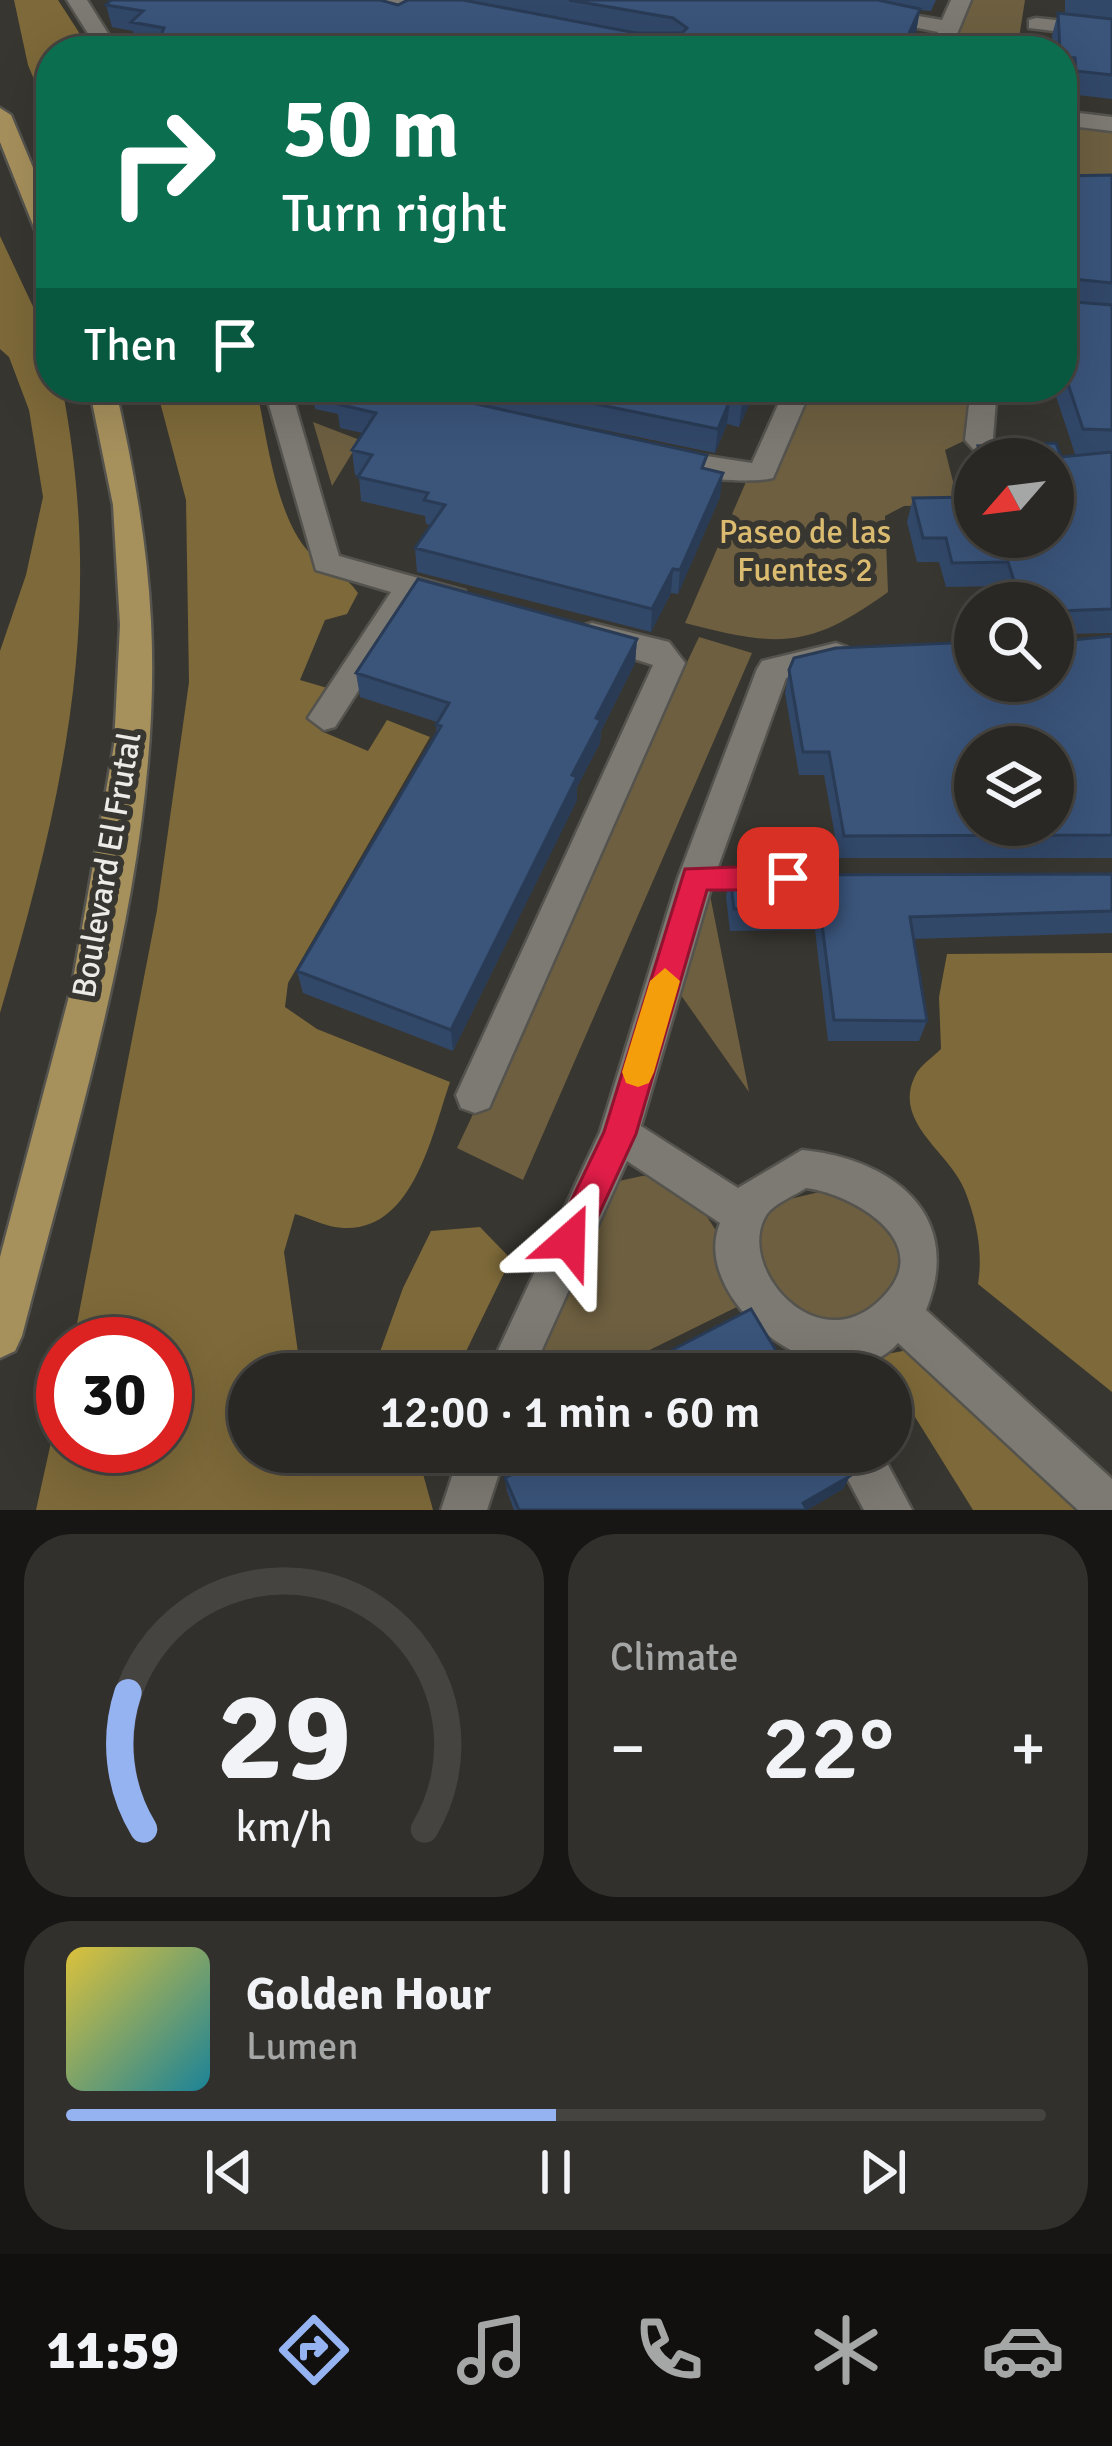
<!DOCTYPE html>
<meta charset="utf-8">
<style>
:root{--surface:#2a2824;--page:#32302c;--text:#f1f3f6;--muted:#a5a6a6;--line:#464441;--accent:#95b2f1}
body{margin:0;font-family:Signika,sans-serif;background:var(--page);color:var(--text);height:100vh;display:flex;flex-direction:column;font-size:45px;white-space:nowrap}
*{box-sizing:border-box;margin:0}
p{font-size:39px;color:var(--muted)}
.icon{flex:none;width:66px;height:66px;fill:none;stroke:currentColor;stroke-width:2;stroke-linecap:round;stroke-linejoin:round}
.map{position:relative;height:1510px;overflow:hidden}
.side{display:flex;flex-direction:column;gap:24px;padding:24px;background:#171614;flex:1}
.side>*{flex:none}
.banner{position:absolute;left:36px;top:36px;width:1041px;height:366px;border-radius:48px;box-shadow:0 12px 48px #0002,0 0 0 3px var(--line);background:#0b6e4f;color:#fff;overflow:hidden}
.needle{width:78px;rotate:242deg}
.tools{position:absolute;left:954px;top:438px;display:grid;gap:24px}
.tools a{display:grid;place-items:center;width:120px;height:120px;border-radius:50%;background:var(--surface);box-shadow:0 12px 48px #0002,0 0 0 3px var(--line);font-size:60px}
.speed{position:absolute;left:36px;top:1317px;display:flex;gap:24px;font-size:60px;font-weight:700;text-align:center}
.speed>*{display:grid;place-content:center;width:156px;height:156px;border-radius:50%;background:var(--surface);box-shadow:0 12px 48px #0002,0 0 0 3px var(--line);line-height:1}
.speed .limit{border:18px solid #d22;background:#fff;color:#111}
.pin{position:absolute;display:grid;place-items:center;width:102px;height:102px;color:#fff;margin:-51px;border-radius:24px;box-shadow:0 6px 18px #0006}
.me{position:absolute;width:132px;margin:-66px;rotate:25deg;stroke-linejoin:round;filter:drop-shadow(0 0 9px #0008)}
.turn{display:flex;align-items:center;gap:42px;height:252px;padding:0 48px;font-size:54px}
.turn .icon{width:156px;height:156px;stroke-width:2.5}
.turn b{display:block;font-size:84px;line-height:102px}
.then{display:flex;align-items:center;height:114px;padding:0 48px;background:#0003;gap:24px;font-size:45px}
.big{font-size:90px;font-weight:600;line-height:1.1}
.side .tile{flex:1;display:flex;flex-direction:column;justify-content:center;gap:18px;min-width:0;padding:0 42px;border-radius:48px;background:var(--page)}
.side .dial{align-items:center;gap:0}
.dial svg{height:312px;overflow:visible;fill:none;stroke:var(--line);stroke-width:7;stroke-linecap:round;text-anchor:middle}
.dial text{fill:var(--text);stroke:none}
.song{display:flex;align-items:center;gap:36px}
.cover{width:144px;height:144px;border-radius:18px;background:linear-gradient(135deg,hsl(50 70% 55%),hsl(190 70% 35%))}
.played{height:12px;border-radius:6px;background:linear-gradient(90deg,var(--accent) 50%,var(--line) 50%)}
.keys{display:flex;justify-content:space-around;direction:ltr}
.heat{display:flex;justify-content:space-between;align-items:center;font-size:66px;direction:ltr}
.side .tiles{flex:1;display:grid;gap:24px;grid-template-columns:1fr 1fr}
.tile:last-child{grid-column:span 2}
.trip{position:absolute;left:228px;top:1353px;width:684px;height:120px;border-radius:60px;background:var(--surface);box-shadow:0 12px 48px #0002,0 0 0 3px var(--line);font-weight:600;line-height:120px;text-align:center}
.dock{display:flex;height:192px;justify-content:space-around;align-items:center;background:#11100e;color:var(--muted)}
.dock .icon{width:84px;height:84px}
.dock .on{color:var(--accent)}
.dock b{font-size:54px;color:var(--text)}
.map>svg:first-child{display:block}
.green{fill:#6d5f40}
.forest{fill:#7d6939}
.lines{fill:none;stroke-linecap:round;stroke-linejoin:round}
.minor-casing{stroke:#55534e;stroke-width:5}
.primary-casing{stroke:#55534e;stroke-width:5}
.minor{fill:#7d7a73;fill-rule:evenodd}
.primary{fill:#a6905c;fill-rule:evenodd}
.wall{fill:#324869}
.shaded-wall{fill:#293b55}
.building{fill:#3a547a;stroke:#293b55;stroke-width:3;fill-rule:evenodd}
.route{fill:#e11d48;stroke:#92132f;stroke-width:3}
.slow{fill:#f59e0b}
.labels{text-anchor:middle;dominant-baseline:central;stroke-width:12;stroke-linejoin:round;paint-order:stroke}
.park-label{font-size:33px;fill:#dbbb70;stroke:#383630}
.street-label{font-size:33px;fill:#ecebe7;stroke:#383630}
</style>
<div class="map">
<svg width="1112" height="1510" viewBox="0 0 1112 1510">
<rect width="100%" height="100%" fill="#383630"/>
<path class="green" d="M972 0H1025L1017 51H951Z
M1062 123 1112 128V180L1062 181Z
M787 387H983L974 436 945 450 959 505 904 506 885 516 888 592C808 650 778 647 685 623Z
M313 422 360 440 332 486Z
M699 637 752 653 523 1180 457 1148Z
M709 890 749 1092 671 981Z
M642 1176C701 1175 726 1254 753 1299L601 1374H525L600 1203 619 1181Z
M828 1190 876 1210 906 1254 875 1342 754 1297 759 1220 777 1202Z"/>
<path class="forest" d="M14 0H58L91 51H51V120L28 65Z
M0 236 51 345V387H62C106 614 64 795 0 1013V651L26 575 43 497 29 410 9 357 0 349Z
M156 387H256C267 435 276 525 315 558 331 572 345 574 358 593L347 614 325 620 300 680 341 692 321 731 368 751 387 720 430 737 288 983 285 1007 317 1029 450 1082C431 1137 411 1244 330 1226 318 1223 306 1217 295 1214L284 1252 301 1374H249V1452H417L433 1510H36L63 1388V1446H165V1344H73L157 910 189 682 186 500Z
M1112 953V1392L978 1284C983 1252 977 1222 965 1191 950 1152 892 1123 915 1076 919 1066 933 1057 941 1049L939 997 947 954Z
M480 1227 511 1259 455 1374H372L403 1288 431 1231Z
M923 1347 1104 1510H973L877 1356Z"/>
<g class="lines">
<g class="minor-casing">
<path id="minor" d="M67 0H87L119 51H99Z
M370 0H415L455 11 445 17Z
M778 0H823L942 20 951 0H971L950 51H930L938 32Z
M1036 18 1112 26V38L1029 28V20Z
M1062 111 1112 117V131L1062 125Z
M264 387H290L339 556 465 591 469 599 454 610 417 599 335 727 324 730 308 718 391 592 316 570Z
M786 387H812L773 478C747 485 665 477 647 458L661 449 752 463Z
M971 387H997L993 438 1012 459H982L965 440Z
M592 623 669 642 685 663 489 1108 475 1113 461 1108 456 1095 653 665 581 642 577 634 581 626Z
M836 643 847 647 852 655 847 663 786 678 714 878 641 1126 738 1188 802 1150C892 1159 965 1214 926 1310L1112 1479V1510H1078L898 1343C836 1413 687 1303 720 1223L627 1161 531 1374H487L600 1132 678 878 757 669 762 661ZM806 1188C848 1193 931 1237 889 1290 823 1372 732 1266 767 1214 775 1203 794 1196 806 1188Z
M460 1452H506L487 1510H441Z
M833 1452H881L912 1510H864Z"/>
</g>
<g class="primary-casing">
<path id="primary" d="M0 108 11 115 51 211V247L39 240 0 142Z
M89 387H115C133 465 147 541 151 621 163 857 80 1109 22 1336L15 1351 0 1358V1257L72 985 114 745 120 625 113 505Z"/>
</g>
<use href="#minor" class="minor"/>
<use href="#primary" class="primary"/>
</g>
<path class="wall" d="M408 0H936L931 11 920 10 916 32 155 48 136 45 133 31 112 27 106 5H398Z
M1065 0H1112V99L1069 94V82L1062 81V51H1053L1052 35 1058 13 1065 14Z
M1112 175V633L1061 634 1062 641 1112 636V858H839L824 775H799L785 693 789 670 1053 681V603H1006L1001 586 946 587 939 562H917L907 522 913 498 975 537 1053 459H975V482L972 470 978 446 1061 457 1096 454H1075L1053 387H1062V301H1066L1062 291V176Z
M312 387H757L739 427 727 424 715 453 445 397 706 469 720 497 678 594 671 593 651 632 417 572 415 548 430 525 426 524 425 516 361 501 359 476 355 475 352 450 363 433 340 428 338 414 315 409Z
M637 639 635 663 601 731 600 743 577 787V800L453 1051 303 993 297 971 436 734 437 722 360 697 356 673Z
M1112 874V933L913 939 927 1021 919 1041H828L815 930 730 931 726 897 730 875Z
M548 1452H836L850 1476 843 1489 807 1510H514L507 1491 505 1478 550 1455Z"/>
<path class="shaded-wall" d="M920 9 916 32 907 51H901Z
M749 387H757L739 427 742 403Z
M730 400 727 424 715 453 718 429Z
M723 473 720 497 678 594 680 570Z
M673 569 671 593 651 632 652 609Z
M637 639 635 663 601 731 600 743 577 787V800L453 1051 451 1030 572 775 596 718Z
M850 1476 843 1489 807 1510 803 1503Z"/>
<path class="building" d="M111 0H380L398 5 408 0H463L636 33H682L687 28 673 18 569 0H878L920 9 901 51H154L164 28 131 22 143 11 106 5Z
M1058 13 1112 19V75L1076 71 1075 58 1062 57V51H1060Z
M1112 175V283L1073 279 1062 247V176Z
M1062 301 1112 305V430L1083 429 1062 366Z
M323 387H400L707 455 702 468 723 473 680 570 673 569 652 609 415 548 445 505 424 500 428 493 358 477 372 455 352 450 376 413 337 404 344 392Z
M513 387H749L742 403 730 400 718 429Z
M1056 443 1061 457 1112 452V609L1058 611 1062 641 1112 636V835L844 836 829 752H803L789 670 794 658 836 648 975 642V681H1053V603H1021L1008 562 952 563 946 538H923L913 498 975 497V537H1053V459H982L978 446ZM975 747H1053V825H975Z
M418 579 637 639 596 718 601 720 572 775 577 777 451 1030 297 971 441 726 436 725 449 703 356 673Z
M1112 874V911L910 917 927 1021 834 1020 820 908 734 909 730 875Z
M751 1309 790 1374H626Z
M554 1452H836L850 1476 803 1503 807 1510H519L505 1478Z"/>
<path class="route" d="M788 865 803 878 788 890H707L636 1134 581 1253 569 1258 557 1253 552 1241 604 1132 685 869Z"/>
<path class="slow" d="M665 968 680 981 654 1072 649 1083 638 1087 626 1083 622 1072 650 981Z"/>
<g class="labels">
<g class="park-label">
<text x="805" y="532">Paseo de las<tspan x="805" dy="38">Fuentes 2</tspan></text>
</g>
<g class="street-label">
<text transform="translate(107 865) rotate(-80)">Boulevard El Frutal</text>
</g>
</g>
</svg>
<div class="tools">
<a><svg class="needle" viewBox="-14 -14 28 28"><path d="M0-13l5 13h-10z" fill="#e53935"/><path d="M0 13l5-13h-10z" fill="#a5a6a6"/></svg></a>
<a><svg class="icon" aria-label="search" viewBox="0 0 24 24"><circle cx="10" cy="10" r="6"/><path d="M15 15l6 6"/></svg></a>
<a><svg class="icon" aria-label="layers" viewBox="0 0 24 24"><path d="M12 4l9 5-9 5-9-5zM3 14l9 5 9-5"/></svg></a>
</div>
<div class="speed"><div class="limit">30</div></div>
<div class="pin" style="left:788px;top:878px;background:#d93025"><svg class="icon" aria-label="arrive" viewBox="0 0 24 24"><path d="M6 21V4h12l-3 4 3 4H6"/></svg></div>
<svg class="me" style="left:569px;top:1241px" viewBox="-20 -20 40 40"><path d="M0-17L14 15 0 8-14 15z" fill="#e11d48" stroke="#fff" stroke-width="4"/></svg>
<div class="trip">12:00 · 1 min · 60 m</div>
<div class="banner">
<div class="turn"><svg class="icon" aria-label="right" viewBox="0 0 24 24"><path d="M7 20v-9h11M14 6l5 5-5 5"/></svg><div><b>50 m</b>Turn right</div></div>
<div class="then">Then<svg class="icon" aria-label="arrive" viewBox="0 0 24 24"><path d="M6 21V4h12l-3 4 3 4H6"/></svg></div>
</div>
</div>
<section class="side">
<div class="tiles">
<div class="tile dial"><svg viewBox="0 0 100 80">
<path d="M14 69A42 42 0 1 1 86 69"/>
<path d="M14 69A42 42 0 0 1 10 34" stroke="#95b2f1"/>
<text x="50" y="56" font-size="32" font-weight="700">29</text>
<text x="50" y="72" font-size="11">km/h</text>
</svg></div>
<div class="tile"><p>Climate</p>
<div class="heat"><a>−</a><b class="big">22°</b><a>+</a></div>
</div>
<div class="tile">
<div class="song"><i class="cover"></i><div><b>Golden Hour</b><p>Lumen</p></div></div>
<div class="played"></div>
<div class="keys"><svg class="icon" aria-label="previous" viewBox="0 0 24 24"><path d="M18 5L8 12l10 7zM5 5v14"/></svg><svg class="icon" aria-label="pause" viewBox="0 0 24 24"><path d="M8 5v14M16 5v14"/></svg><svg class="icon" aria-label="next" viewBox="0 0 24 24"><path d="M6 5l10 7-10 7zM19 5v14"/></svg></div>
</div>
</div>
</section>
<nav class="dock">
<b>11:59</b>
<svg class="icon on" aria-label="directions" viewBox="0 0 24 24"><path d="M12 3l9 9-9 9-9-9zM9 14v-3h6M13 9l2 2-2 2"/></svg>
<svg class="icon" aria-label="music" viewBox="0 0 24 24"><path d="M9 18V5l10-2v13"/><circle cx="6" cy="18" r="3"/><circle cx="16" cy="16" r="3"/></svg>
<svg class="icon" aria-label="phone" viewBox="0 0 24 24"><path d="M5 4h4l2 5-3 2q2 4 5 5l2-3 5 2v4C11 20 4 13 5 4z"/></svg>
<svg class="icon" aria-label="climate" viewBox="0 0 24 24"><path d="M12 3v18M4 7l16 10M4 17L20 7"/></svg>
<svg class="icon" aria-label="car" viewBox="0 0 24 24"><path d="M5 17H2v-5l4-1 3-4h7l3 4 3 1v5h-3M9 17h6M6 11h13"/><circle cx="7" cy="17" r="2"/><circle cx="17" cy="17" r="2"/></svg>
</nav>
